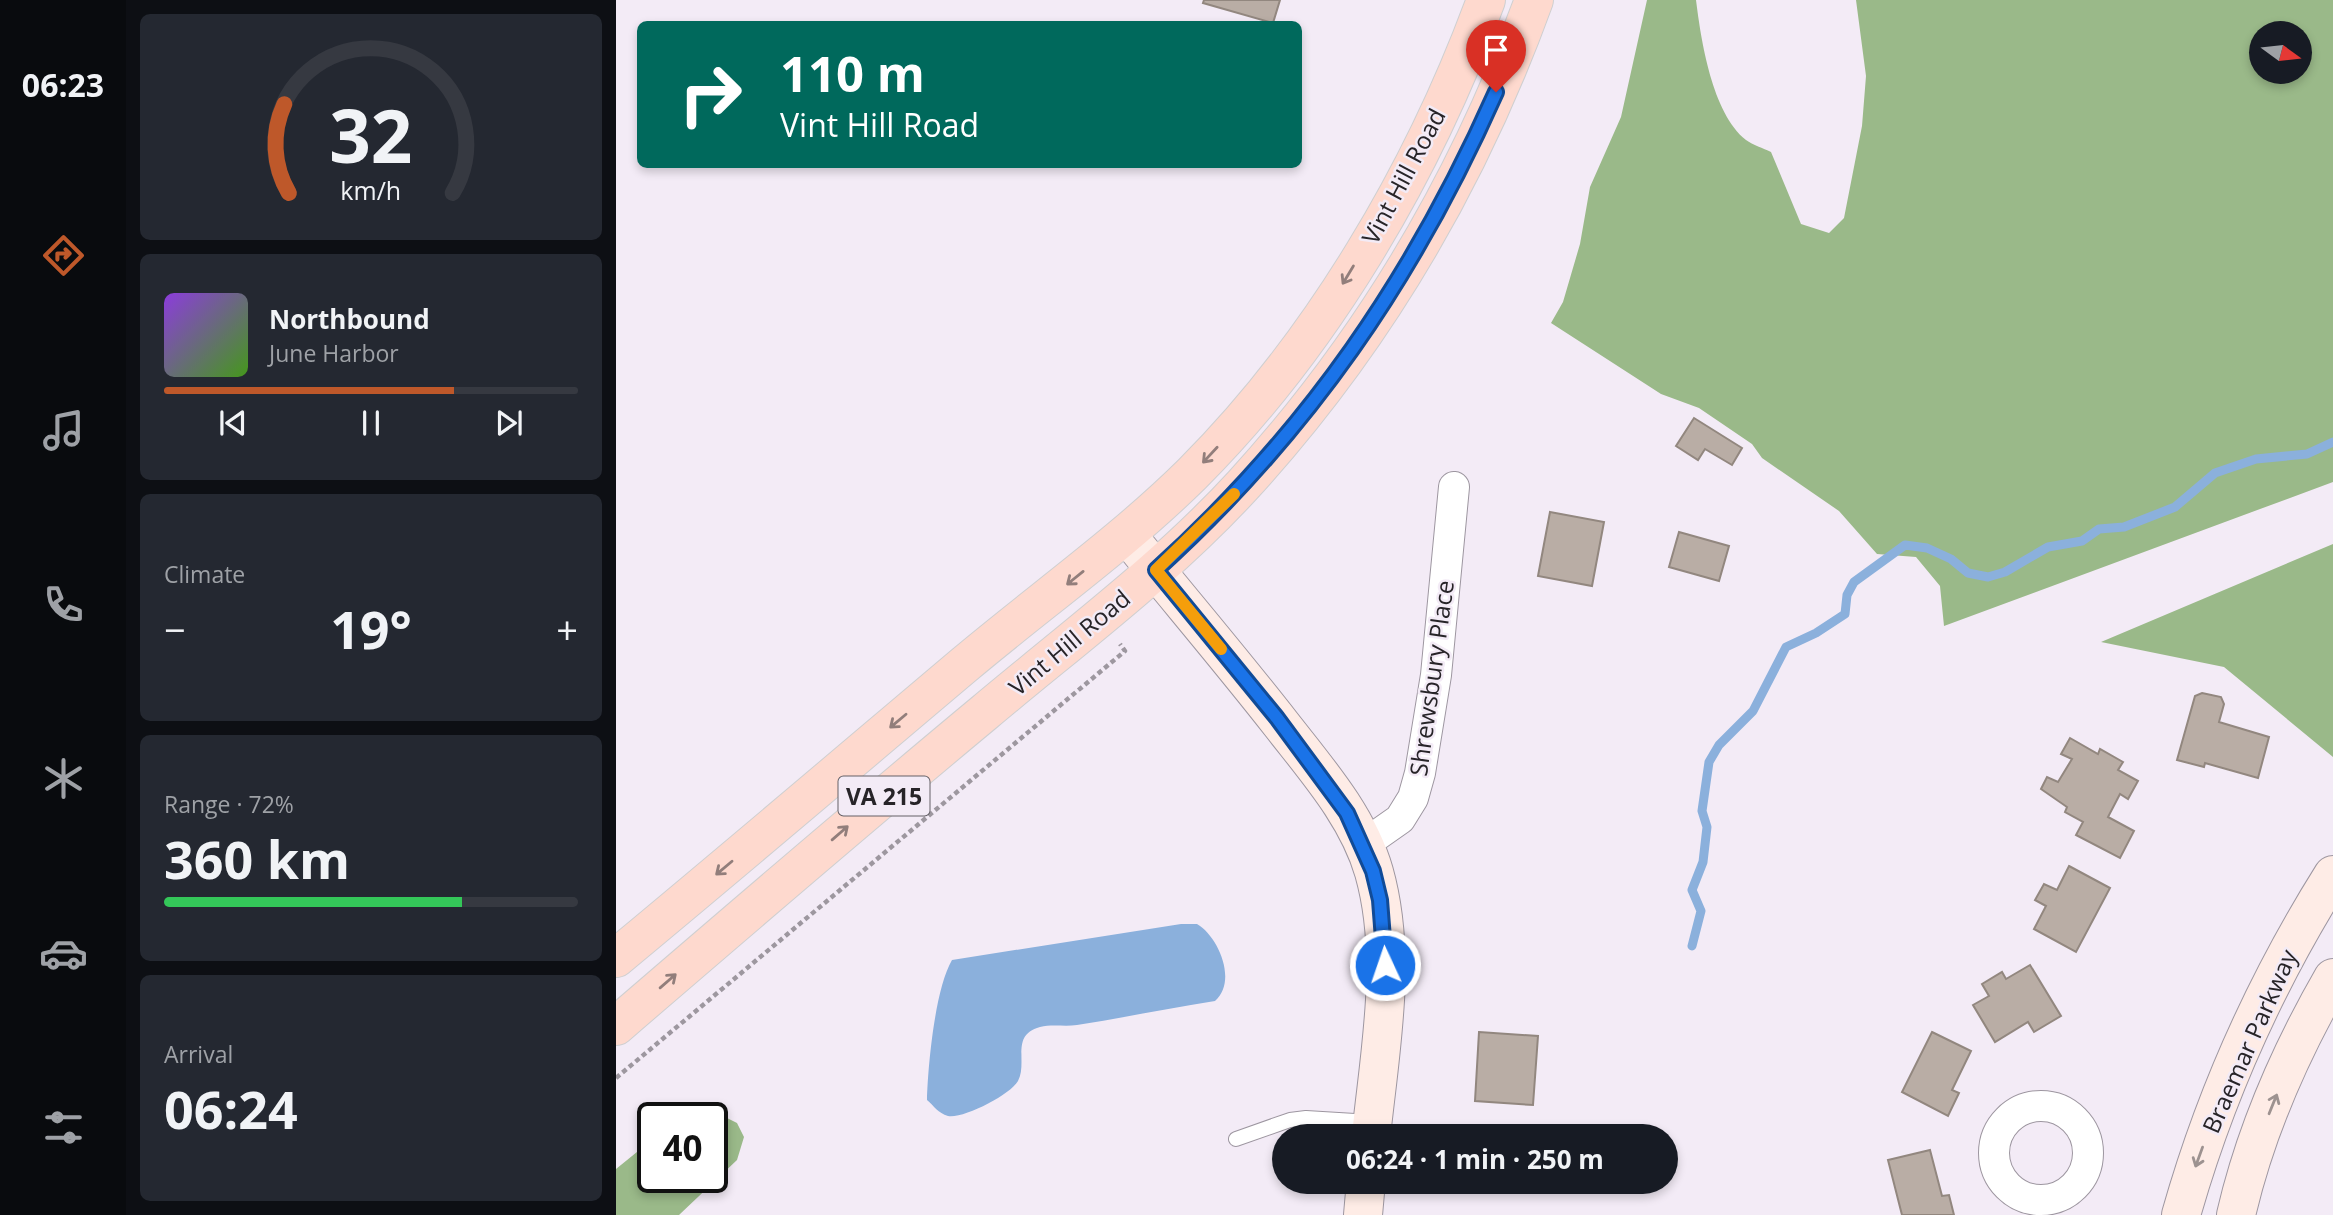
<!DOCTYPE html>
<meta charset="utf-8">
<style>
:root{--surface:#171b24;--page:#242831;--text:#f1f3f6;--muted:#9ea1a6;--line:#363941;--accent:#be582a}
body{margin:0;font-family:"Open Sans",sans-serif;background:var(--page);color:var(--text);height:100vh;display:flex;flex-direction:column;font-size:26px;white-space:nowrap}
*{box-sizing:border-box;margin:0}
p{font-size:23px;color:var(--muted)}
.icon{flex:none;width:38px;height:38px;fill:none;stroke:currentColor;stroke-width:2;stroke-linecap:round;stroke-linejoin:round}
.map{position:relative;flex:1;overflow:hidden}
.drawer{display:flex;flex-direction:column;gap:14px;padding:14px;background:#0d0f14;width:490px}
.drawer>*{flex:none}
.top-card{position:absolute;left:21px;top:21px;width:665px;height:147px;border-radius:10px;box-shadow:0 4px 10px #0003;background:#00695c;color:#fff;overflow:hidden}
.needle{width:46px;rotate:105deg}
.controls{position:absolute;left:1633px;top:21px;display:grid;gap:14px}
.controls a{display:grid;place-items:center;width:63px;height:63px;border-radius:50%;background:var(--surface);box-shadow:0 4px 10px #0003;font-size:35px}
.speed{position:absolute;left:21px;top:1102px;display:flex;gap:14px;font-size:35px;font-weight:700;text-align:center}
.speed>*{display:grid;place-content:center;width:91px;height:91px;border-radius:50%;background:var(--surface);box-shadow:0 4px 10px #0003;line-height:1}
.speed .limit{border:4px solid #111;border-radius:10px;background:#fff;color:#111}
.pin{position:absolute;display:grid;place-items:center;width:60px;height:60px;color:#fff;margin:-72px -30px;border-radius:50% 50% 50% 0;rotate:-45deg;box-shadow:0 0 7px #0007}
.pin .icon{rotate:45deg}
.me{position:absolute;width:77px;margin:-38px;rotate:357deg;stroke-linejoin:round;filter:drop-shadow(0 0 5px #0008)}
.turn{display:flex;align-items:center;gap:24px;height:147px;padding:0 28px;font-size:32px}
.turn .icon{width:91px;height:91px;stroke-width:2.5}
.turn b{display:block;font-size:49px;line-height:60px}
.big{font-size:52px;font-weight:700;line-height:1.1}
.drawer .card{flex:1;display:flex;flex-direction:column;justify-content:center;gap:10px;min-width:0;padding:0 24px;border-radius:10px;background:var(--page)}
.drawer .dial{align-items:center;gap:0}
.dial svg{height:182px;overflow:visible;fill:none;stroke:var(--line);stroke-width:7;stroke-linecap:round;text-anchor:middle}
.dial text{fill:var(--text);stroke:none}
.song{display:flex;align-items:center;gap:21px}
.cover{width:84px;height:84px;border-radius:10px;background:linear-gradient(135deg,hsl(270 70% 55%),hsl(100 70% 35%))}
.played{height:7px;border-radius:4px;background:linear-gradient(90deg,var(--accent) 70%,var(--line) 70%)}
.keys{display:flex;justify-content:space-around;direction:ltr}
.heat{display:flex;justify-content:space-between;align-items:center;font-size:38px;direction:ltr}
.charge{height:10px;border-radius:5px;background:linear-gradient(90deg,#34c759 72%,var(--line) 0)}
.trip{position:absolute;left:656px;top:1124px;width:406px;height:70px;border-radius:35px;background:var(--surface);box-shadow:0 4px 10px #0003;font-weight:700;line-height:70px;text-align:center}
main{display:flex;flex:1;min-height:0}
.menu{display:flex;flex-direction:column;width:126px;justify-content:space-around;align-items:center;background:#090b0e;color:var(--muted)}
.menu .icon{width:49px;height:49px}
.menu .current{color:var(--accent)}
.menu b{font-size:32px;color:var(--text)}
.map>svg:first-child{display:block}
.forest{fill:#9ab989;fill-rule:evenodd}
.water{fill:#8bb0dc}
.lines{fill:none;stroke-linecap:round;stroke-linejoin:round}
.stream{stroke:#8bb0dc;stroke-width:9}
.building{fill:#b9ada5;stroke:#92877f;stroke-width:2}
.lane-casing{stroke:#9d96a0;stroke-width:16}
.street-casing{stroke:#9d96a0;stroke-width:32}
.secondary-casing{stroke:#9d96a0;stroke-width:40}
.primary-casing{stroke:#cfcfd0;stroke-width:40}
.path{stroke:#9d979f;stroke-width:4.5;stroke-dasharray:5 3.5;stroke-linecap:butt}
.lane{stroke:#fff;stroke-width:14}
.street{stroke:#fff;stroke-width:30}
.secondary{stroke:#feece6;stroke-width:38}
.primary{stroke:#fed9ce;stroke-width:38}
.oneway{stroke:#927e7b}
.oneway2{stroke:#9d9290}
.route-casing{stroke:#114b97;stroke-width:18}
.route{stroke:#1a73e8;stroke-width:12}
.slow{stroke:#f59e0b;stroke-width:12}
.labels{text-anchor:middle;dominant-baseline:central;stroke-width:5;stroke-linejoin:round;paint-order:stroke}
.shield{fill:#f3ebf6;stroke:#646066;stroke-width:2}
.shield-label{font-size:23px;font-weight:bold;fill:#272428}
.street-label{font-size:24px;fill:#272428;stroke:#f3ebf6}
</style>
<main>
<nav class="menu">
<b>06:23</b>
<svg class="icon current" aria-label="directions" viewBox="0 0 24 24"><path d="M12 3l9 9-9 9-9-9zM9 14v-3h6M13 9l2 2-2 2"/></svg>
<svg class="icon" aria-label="music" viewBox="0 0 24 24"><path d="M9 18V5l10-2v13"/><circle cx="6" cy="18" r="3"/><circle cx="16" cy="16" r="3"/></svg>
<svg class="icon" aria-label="phone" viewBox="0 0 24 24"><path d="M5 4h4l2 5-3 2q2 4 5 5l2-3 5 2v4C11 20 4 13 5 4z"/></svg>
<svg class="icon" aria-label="climate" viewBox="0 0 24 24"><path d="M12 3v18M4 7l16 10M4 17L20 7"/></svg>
<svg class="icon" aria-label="car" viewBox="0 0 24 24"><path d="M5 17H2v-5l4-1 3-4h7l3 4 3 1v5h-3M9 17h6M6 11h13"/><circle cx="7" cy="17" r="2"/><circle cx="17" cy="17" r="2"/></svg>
<svg class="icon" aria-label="filters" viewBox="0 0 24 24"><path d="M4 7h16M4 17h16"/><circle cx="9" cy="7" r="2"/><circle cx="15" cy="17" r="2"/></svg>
</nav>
<section class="drawer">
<div class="card dial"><svg viewBox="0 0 100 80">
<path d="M14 69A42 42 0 1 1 86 69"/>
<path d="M14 69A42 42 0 0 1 12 30" stroke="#be582a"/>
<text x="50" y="56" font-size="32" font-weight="700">32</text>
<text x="50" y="72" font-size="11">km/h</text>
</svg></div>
<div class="card">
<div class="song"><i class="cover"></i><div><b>Northbound</b><p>June Harbor</p></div></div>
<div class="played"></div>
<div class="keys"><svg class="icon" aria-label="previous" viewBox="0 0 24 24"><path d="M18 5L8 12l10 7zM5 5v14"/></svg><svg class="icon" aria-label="pause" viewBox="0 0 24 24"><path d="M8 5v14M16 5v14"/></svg><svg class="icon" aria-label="next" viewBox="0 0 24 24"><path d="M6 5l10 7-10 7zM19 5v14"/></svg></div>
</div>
<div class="card"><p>Climate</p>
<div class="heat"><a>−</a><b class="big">19°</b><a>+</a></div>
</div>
<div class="card"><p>Range · 72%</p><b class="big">360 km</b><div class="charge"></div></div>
<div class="card"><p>Arrival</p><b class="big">06:24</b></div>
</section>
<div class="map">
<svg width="1717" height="1215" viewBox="0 0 1717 1215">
<rect width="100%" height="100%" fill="#f3ebf6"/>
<path class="forest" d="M1031 0H1080C1085 40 1096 113 1130 140 1137 145 1147 148 1155 152L1185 224 1213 233 1228 218 1246 126 1250 76 1240 0H1717V482L1328 626 1324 586 1300 557 1261 554 1223 511 1146 458 1136 444 1083 408 1045 394 935 323 947 302 964 244 974 187 1005 117ZM1645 33H1684V72H1645Z
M1717 544V757L1608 667 1485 642Z
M103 1114 121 1123 128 1137 121 1160 63 1215H0V1169L37 1139V1178H96V1118H68L75 1115Z"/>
<path class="water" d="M565 924H581C602 936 622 981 599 1001 553 1008 507 1018 461 1025 449 1027 436 1024 424 1027 394 1035 412 1062 402 1081 394 1095 347 1119 332 1116 322 1113 318 1106 311 1100 312 1065 319 989 336 960Z"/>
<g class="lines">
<path class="stream" d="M1076 946 1085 911 1076 890 1087 862 1091 827 1086 811 1093 762 1103 745 1137 711 1170 647 1200 633 1229 614 1231 595 1238 582 1289 545 1311 548 1335 559 1352 573 1372 577 1389 572 1432 547 1466 541 1483 529 1508 527 1559 507 1599 473 1640 459 1691 454 1717 442"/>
</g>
<path class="building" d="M588 0H664L657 23 587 3Z
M1078 418 1126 448 1116 465 1089 449 1082 460 1060 446Z
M934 512 988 522 976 586 922 576Z
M1063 532 1113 546 1103 581 1053 567Z
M1586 693 1605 697 1608 704 1603 722 1653 737 1642 778 1589 763 1588 767 1561 760 1579 696Z
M1454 738 1482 754 1484 749 1507 762 1502 770 1522 781 1512 799 1504 794 1492 817 1518 831 1504 858 1460 835 1467 822 1449 812 1451 807 1425 789 1431 777 1442 782 1456 759 1445 754Z
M1453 866 1494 888 1460 952 1418 929 1430 906 1419 900 1428 884 1441 890Z
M1414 965 1445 1016 1418 1032 1412 1022 1379 1042 1357 1005 1373 996 1366 984 1386 972 1390 979Z
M863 1032 922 1036 917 1105 859 1101Z
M1316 1032 1355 1051 1336 1090 1343 1093 1332 1116 1286 1092Z
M1314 1150 1326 1196 1333 1195 1338 1215H1286L1272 1160Z"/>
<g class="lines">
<g class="lane-casing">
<path id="lane" d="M620 1139 674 1120 690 1118 755 1122"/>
</g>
<g class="street-casing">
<path id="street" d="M747 845 784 819 797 798 804 773 820 675 838 487
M1378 1153a47 47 0 1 1 94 0a47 47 0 1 1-94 0Z"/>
</g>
<g class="secondary-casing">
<path id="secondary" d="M511 535C562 598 615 660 665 724 700 769 742 816 758 872 782 957 764 1050 755 1136
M747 1215 750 1181
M1565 1215C1599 1095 1651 980 1717 875
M1620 1215C1639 1133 1675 1051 1717 978"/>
</g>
<g class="primary-casing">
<path id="primary" d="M0 958C117 861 232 763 348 665 424 601 505 544 576 474 706 344 807 172 870 0
M0 1026C123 920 245 815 369 712 457 638 550 569 627 485 756 344 853 179 918 0"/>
</g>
<path class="path" d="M0 1078 509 651 504 644"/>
<use href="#lane" class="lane"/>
<use href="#street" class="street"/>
<use href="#secondary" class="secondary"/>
<use href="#primary" class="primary"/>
</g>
<defs><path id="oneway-shaft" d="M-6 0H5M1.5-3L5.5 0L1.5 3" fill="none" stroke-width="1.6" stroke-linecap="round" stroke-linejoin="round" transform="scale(1.75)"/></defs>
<g class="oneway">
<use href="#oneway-shaft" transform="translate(732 275) rotate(121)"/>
<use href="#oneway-shaft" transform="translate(594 455) rotate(133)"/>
<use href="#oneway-shaft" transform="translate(459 578) rotate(141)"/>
<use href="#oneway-shaft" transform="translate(282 721) rotate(140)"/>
<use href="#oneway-shaft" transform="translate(224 833) rotate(-41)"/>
<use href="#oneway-shaft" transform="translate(108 868) rotate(140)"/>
<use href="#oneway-shaft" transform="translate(52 981) rotate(-41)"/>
</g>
<g class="oneway2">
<use href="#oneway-shaft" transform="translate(1657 1104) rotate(-68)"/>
<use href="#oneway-shaft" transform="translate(1583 1157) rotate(110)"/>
</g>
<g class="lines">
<g class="route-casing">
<path id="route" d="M769 965 764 900 757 871 731 813 661 718 540 570C692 432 797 279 880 92"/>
</g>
<use href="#route" class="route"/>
<path class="slow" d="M605 649 540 570 618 494"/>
</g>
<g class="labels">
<rect class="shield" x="222.5" y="776.5" width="91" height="39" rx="5"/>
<g class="shield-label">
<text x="268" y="796">VA 215</text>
</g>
<g class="street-label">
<text transform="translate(787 176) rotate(-62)">Vint Hill Road</text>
<text transform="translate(453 642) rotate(-40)">Vint Hill Road</text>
<text transform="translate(815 678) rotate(-82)">Shrewsbury Place</text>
<text transform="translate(1633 1041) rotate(-66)">Braemar Parkway</text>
</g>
</g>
</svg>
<div class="controls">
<a><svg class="needle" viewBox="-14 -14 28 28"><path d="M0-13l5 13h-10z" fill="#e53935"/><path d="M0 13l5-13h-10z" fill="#9ea1a6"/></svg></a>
</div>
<div class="speed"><div class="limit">40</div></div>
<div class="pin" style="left:880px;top:92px;background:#d93025"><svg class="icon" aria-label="arrive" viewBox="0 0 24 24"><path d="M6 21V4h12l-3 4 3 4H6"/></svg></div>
<svg class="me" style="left:769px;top:965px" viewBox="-20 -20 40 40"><circle r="17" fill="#1a73e8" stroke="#fff" stroke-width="3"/><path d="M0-11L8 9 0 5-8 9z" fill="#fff"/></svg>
<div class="trip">06:24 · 1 min · 250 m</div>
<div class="top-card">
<div class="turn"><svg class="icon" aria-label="right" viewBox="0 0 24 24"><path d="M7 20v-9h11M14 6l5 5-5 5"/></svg><div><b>110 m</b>Vint Hill Road</div></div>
</div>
</div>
</main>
